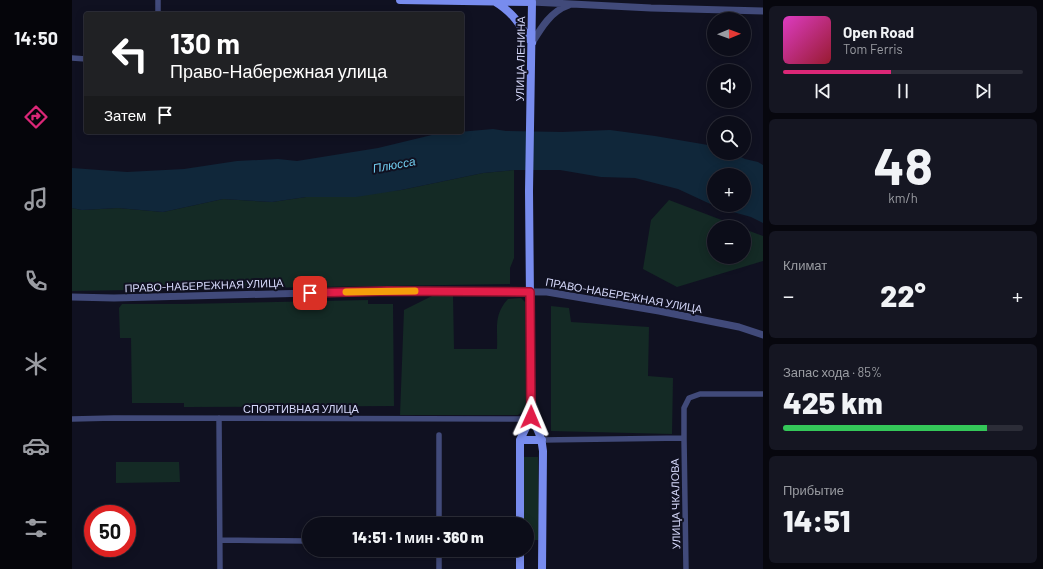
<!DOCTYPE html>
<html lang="ru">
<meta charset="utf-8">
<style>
:root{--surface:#0c0d19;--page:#151622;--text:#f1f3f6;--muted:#9a9ca2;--line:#2c2d38;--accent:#db2777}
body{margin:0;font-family:Barlow,sans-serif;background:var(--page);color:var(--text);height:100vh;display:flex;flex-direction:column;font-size:15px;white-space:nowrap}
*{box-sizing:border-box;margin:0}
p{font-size:13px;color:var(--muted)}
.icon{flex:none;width:22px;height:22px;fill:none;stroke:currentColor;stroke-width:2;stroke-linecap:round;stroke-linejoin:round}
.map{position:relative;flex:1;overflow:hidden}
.panel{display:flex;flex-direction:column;gap:6px;padding:6px;background:#07070e;width:280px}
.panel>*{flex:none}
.hud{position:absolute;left:12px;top:12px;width:380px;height:122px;border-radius:4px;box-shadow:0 2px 10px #0003,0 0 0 1px var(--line);background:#202124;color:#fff;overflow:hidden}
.needle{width:26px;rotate:89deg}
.controls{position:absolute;left:635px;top:12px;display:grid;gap:8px}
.controls a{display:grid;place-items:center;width:44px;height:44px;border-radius:50%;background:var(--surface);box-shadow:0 2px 10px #0003,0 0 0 1px var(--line);font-size:20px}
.speed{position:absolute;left:12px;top:505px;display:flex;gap:8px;font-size:20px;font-weight:700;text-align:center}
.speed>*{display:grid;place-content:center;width:52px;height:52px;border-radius:50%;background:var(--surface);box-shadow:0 2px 10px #0003,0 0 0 1px var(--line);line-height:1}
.speed .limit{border:6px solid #d22;background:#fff;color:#111}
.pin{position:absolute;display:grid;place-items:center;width:34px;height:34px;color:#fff;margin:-17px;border-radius:8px;box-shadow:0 2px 6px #0006}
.me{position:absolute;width:44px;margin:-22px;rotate:1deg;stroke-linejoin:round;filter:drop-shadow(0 0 3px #0008)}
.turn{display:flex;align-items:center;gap:14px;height:84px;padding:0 20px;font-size:18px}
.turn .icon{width:52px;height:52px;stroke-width:2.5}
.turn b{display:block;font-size:28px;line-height:34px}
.then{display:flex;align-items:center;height:38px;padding:0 20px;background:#0003;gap:8px;font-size:15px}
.big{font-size:30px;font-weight:800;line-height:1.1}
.panel .card{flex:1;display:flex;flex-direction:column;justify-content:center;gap:6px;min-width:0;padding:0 14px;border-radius:6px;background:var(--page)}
.panel .dial{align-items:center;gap:0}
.dial b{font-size:52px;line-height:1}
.song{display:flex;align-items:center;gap:12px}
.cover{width:48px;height:48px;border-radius:6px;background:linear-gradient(135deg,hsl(310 70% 55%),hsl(350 70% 35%))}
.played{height:4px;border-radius:2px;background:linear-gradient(90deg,var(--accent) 45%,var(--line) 45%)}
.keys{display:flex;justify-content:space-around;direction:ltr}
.heat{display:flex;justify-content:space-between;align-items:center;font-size:22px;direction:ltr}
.charge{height:6px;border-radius:3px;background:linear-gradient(90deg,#34c759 85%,var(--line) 0)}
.trip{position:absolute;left:230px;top:517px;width:232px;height:40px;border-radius:20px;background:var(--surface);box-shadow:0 2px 10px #0003,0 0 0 1px var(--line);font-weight:800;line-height:40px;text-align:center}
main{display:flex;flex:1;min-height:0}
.tab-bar{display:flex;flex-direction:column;width:72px;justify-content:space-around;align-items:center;background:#05050a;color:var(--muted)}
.tab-bar .icon{width:28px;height:28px}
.tab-bar .current{color:var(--accent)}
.tab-bar b{font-size:18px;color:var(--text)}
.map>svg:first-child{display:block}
.green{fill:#142a25}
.water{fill:#10273a;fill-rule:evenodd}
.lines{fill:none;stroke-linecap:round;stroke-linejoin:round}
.minor{stroke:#414a7a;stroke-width:5.5}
.tertiary{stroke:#414a7a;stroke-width:7}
.secondary{stroke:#788cee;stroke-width:8}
.route-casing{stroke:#92132f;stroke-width:10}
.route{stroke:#e11d48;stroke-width:7}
.slow{stroke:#f59e0b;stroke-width:7}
.labels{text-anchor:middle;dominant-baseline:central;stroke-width:4;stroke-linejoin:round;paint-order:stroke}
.street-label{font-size:11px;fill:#d5d8fa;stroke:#101121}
.water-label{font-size:12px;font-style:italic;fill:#70cbed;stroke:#101121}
</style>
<main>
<nav class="tab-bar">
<b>14:50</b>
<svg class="icon current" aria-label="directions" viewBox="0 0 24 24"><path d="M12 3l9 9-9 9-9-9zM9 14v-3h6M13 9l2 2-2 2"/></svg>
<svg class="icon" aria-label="music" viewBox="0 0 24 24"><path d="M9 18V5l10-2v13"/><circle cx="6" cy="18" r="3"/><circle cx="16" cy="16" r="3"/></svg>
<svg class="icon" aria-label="phone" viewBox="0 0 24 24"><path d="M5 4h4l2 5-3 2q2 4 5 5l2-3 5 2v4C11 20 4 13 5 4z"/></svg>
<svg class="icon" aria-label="climate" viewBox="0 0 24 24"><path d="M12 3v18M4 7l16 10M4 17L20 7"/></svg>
<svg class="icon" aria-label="car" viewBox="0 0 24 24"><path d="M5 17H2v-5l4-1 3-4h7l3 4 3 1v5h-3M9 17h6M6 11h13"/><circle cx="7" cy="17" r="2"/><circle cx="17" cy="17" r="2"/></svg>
<svg class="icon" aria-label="filters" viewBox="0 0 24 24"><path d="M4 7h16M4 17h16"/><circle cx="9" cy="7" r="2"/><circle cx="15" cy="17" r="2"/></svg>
</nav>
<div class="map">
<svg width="691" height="569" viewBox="0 0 691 569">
<rect width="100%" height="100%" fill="#101121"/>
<path class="green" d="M442 170V258L438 268V284L0 291V208L10 210 46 208 91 212 151 199 200 202 234 197 309 192 329 190 411 173Z
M597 200 668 227H642V257H672V229L691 236V261L605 287 571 269 579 220Z
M360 296H381L382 349H425C426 329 421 315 436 299L449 298 453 302 454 409 446 415H328L332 310Z
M296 300V304H321L322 406 112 407V403H60L59 338H48L47 308 50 304H112Z
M479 306 497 308 499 322 577 327 576 376 601 378 600 434 479 431Z
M452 457H466L467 540H455V524H452Z
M44 462H107L108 482 44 483Z"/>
<path class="water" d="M421 129 434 131 490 132 538 130 583 136 642 146V153H660L673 159 686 162 691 165V223L679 217 647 208 606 189 563 178 529 177 488 170H442L411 173 329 190 284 197H234L200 202 151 199 91 212 46 208 10 210 0 208V168L55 172 112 169 165 161 206 159 225 161 306 148 364 134ZM642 175H672V205H642Z"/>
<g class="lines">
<path class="minor" d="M86 14V0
M0 58 14 59
M147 418 148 569
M0 419 42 418 448 419 459 417
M367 435V524
M612 438 614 569
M470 440 612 438V408L617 398 628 394H691
M148 540 237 541
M367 550V569"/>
<path class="tertiary" d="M460 2 579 8 691 11
M460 43C469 28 479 11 497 5
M0 297 42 298 315 291 475 292 587 311 667 327 691 335"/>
<path class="secondary" d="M328 0 460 2 457 191 459 408V417L448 440V524
M422 1C442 13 447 24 460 43
M459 417C466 428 470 438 471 451L470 569
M448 440H470
M448 550V569"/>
</g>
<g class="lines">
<g class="route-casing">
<path id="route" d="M238 293 315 291 458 292 459 417"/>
</g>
<use href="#route" class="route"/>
<path class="slow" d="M274 292 343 291"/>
</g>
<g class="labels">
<g class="street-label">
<text transform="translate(448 59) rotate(-89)">УЛИЦА ЛЕНИНА</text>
<text transform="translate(132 285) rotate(-2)">ПРАВО-НАБЕРЕЖНАЯ УЛИЦА</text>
<text transform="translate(552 295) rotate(10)">ПРАВО-НАБЕРЕЖНАЯ УЛИЦА</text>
<text x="229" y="408">СПОРТИВНАЯ УЛИЦА</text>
<text transform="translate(603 504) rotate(-91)">УЛИЦА ЧКАЛОВА</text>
</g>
<g class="water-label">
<text transform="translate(322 164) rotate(-10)">Плюсса</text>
</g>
</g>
</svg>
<div class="controls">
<a><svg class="needle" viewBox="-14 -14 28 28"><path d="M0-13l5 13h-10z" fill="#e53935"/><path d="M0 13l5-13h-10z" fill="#9a9ca2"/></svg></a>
<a><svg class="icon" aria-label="sound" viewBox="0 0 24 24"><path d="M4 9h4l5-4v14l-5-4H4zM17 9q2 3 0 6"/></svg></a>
<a><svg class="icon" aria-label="search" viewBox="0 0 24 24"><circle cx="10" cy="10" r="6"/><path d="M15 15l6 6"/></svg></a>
<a>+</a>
<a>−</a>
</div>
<div class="speed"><div class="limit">50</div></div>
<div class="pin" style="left:238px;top:293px;background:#d93025"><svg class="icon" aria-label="arrive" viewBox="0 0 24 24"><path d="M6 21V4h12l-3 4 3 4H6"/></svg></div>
<svg class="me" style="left:459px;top:417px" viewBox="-20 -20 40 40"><path d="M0-17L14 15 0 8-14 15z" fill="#e11d48" stroke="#fff" stroke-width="4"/></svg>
<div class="trip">14:51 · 1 мин · 360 m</div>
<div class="hud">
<div class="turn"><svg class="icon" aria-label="left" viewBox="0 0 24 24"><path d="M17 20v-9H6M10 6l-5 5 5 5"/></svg><div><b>130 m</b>Право-Набережная улица</div></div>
<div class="then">Затем<svg class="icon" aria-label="arrive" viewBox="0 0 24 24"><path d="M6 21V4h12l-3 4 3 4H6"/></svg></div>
</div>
</div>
<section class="panel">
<div class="card">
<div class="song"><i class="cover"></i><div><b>Open Road</b><p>Tom Ferris</p></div></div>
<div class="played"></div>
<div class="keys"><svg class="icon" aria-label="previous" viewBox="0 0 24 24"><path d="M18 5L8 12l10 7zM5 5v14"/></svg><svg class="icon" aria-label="pause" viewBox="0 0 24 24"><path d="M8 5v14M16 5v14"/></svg><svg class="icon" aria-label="next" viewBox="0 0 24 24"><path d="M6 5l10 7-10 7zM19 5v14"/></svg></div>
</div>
<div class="card dial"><b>48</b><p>km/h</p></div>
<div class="card"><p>Климат</p>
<div class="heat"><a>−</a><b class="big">22°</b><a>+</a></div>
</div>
<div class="card"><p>Запас хода · 85%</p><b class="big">425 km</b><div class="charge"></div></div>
<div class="card"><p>Прибытие</p><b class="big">14:51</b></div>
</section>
</main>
